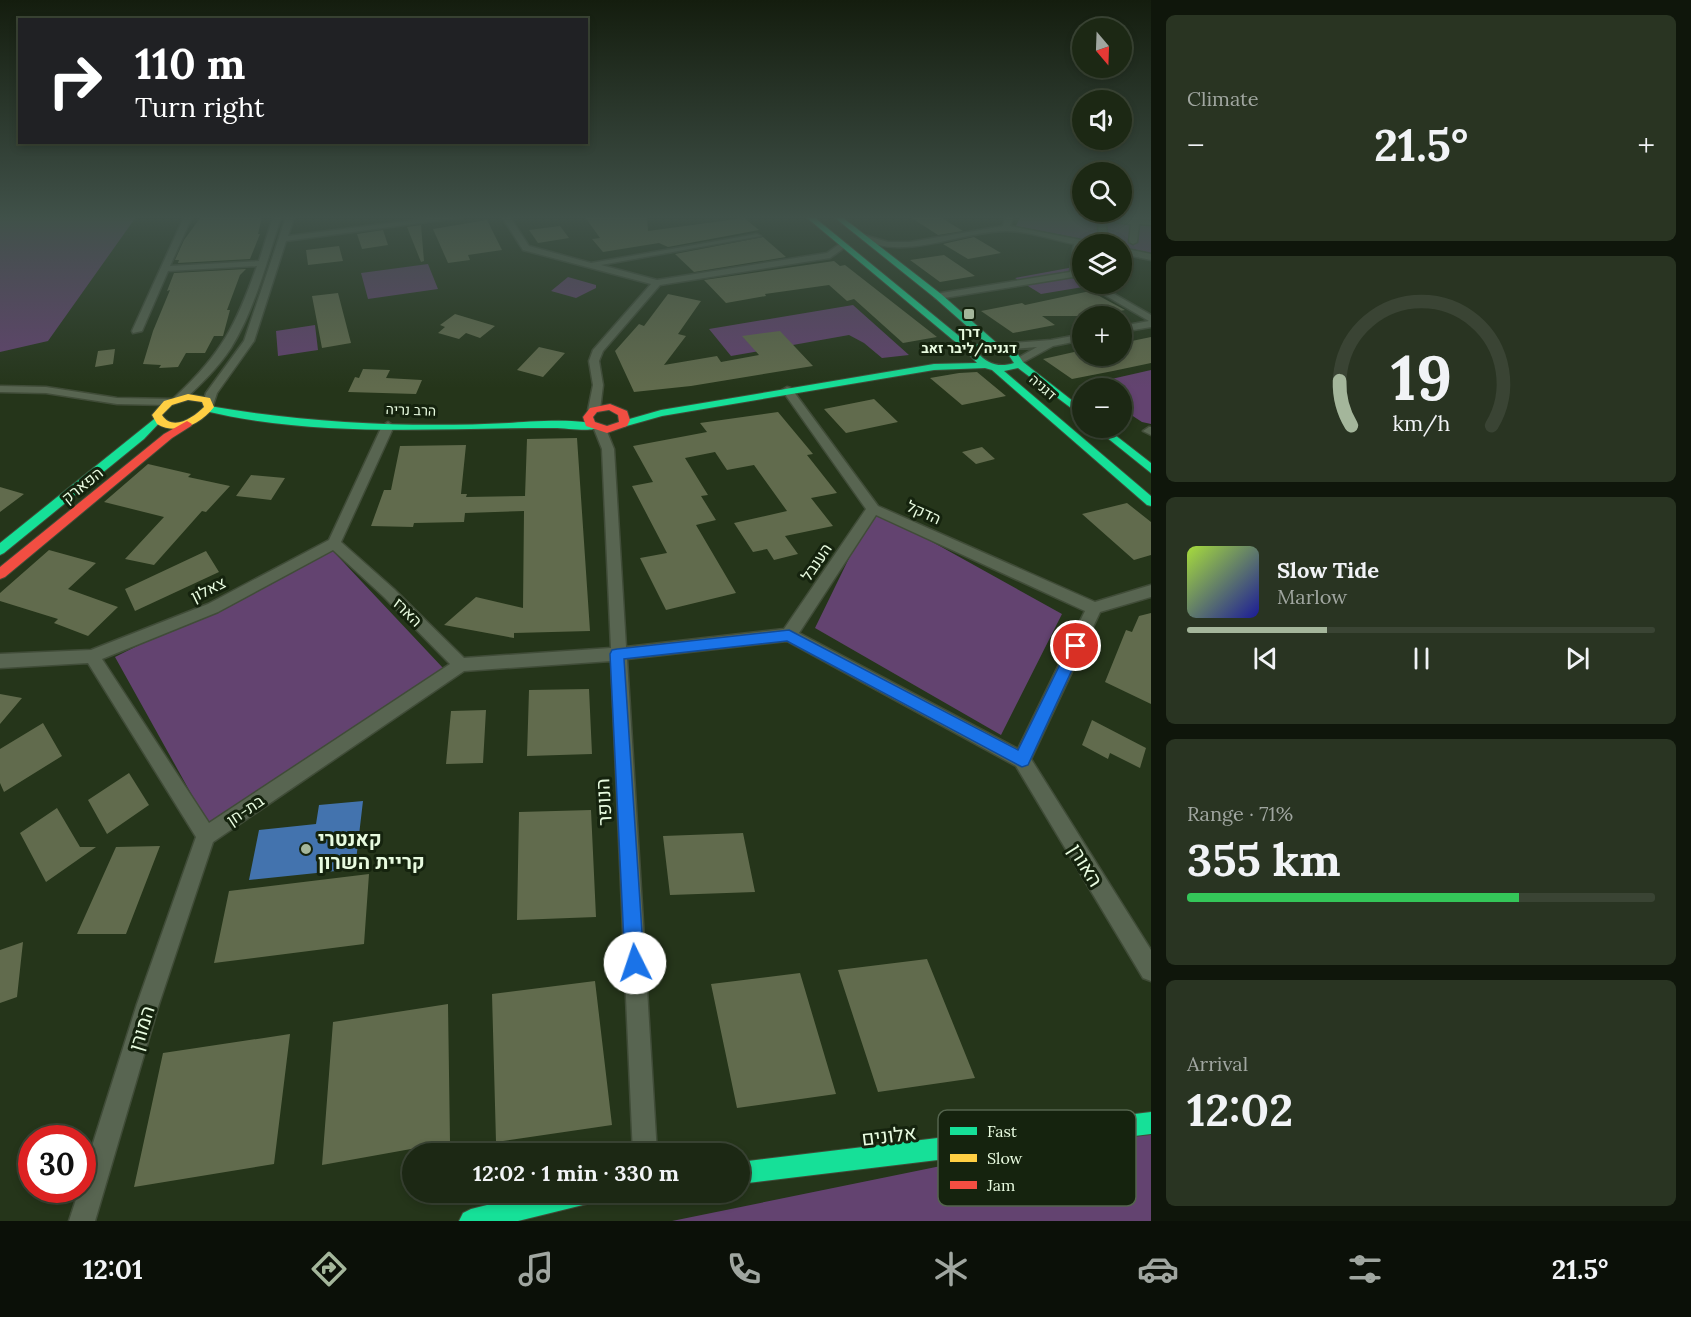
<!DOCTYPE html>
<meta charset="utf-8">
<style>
:root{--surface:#1c2814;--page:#293422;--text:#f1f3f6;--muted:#a0a6a0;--line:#3a4434;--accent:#a4b69b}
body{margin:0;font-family:Lora,Heebo,serif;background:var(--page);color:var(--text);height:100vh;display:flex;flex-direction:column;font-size:22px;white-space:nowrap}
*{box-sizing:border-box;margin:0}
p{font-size:20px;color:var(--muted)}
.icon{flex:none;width:33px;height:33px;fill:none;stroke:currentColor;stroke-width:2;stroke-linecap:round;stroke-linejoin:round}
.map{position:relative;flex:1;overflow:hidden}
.panel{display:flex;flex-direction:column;gap:15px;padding:15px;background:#0f160b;width:540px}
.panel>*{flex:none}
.banner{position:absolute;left:18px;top:18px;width:570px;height:126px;border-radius:0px;box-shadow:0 3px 9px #0003,0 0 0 2px var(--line);background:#202124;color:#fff;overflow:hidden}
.needle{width:39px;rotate:161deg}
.fabs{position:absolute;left:1072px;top:18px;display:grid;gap:12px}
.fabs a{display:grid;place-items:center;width:60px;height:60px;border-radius:50%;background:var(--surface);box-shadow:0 3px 9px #0003,0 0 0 2px var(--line);font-size:30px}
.speed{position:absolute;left:18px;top:1125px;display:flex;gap:12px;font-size:30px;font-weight:700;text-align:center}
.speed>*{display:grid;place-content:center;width:78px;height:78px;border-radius:50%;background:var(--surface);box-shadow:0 3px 9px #0003,0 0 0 2px var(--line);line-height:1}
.speed .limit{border:9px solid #d22;background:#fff;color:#111}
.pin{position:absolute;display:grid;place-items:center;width:51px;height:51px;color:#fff;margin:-26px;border:3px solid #fff;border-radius:50%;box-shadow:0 2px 6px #0007}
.me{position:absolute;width:66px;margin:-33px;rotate:356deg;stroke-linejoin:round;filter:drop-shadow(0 0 4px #0008)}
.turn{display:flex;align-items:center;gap:21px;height:126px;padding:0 18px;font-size:27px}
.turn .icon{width:78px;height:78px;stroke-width:2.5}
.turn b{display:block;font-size:42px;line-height:51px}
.big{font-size:45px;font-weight:700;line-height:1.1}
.panel .widget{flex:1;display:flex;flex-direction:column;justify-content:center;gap:9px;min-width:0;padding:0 21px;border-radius:9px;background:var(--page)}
.panel .dial{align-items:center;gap:0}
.dial svg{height:156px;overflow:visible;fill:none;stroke:var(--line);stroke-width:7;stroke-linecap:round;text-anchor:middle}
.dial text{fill:var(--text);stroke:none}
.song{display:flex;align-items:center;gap:18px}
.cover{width:72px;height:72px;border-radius:9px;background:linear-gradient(135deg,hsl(80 70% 55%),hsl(240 70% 35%))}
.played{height:6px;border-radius:3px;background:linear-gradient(90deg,var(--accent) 30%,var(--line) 30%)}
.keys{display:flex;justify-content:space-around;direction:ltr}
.heat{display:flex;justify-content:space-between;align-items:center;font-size:33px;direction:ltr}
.charge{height:9px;border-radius:4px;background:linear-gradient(90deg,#34c759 71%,var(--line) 0)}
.trip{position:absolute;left:402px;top:1143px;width:348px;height:60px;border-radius:30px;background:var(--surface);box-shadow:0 3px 9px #0003,0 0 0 2px var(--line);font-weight:700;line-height:60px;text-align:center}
.tab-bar{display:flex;height:96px;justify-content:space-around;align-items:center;background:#0b1008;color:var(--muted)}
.tab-bar .icon{width:42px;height:42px}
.tab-bar .selected{color:var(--accent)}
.tab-bar b{font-size:27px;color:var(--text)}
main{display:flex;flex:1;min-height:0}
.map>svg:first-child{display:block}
.green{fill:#634370}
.water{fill:#4373ae}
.building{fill:#616b4d}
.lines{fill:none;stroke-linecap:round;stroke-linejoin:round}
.street-casing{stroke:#404c38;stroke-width:3}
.fast-casing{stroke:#404c38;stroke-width:2}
.slow-casing{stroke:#404c38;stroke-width:2}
.jam-casing{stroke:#404c38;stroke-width:2}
.street{fill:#586551;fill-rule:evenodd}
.fast{fill:#16e098;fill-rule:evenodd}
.slow{fill:#ffcf43;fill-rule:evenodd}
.jam{fill:#f24e42;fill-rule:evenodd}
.route{fill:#1a73e8;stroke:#114b97;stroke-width:1.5}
.poi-dot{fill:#a4b69b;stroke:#15230e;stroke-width:2}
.labels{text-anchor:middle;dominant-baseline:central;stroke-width:6;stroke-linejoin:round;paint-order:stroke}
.far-poi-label{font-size:14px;font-weight:bold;fill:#e8fbe0;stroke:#15230e}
.far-street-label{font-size:14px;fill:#e8fbe0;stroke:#15230e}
.street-label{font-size:16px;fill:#e8fbe0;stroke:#15230e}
.near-street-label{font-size:20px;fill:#e8fbe0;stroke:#15230e}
.near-poi-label{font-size:20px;font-weight:bold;fill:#e8fbe0;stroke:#15230e;text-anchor:start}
.key{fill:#15230e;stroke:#54644d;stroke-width:1.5}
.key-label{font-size:16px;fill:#e8fbe0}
</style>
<main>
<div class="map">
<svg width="1151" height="1221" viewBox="0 0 1151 1221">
<rect width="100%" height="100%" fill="#25351a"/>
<path class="green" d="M0 217H136L48 341 0 352Z
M1020 217H1151V253L1122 247V244H1108L1016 226Z
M428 264 438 289 368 299 361 273Z
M1074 267 1083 272V284H1101L1041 294 1015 278Z
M568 277 596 285V288L576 298 551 291Z
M853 305 909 355 882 358 864 343 849 335 731 356 709 329Z
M315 325 318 350 278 356 276 331Z
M1151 370V424L1142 422 1122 409V388H1090L1085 385Z
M873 509 1062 614 1001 735 815 628Z
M331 549 443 668 208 824 115 657Z
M1151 1123V1221H672Z"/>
<path class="water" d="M363 801 355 869 249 880 259 830 316 824 319 805Z"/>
<path class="building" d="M201 217H262L258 234H260L250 259 178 263 179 260H175L184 240Z
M585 217H647L648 231 744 218 759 230 668 247 659 243 603 252 592 239 600 238Z
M910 217H940L963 231 938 235Z
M487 220 502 250 468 255 470 260 448 263 433 229Z
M421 225 424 261 421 262 407 227Z
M560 226 569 238 538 243 529 230Z
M383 230 388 245 362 249 357 234Z
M763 237 786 257 694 272 675 254Z
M974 237 1001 253 968 259 943 244Z
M339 246 343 261 308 265 306 250Z
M944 255 975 276 940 282 910 260Z
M834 261 840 266 845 265 937 337 903 343 854 299 847 301 829 285 765 294 766 296 726 303 704 280Z
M246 269 240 275 227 310H230L223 336H214L205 353H186L178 367 159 368 161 365 143 364 153 331 170 290 167 291 174 273Z
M1090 291 1125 310 1095 316H1042L1055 325 1013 333 981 311 1022 303 1025 305Z
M338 293 351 343 322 348 312 296Z
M668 294 701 301 678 334 686 336 664 365 717 356 721 362 759 355 742 336 780 331 813 366 691 386 634 392 615 351 639 324 644 326Z
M455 314 495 326 480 338 466 333 459 339 438 333 445 327 440 325Z
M1151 337V363L1113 371 1072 379 1043 359 1083 350V356H1122V343Z
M539 347 565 353 543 377 517 370Z
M115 349 113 364 95 367 98 351Z
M363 369 390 370 386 378 422 380 416 394 348 392 355 377 359 378Z
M977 372 1006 396 962 405 930 378 959 373Z
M874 399 898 422 846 433 824 409Z
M778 412 813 454 807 455 837 493 811 498 833 526 785 536 798 554 774 560 767 549 753 552 734 523 787 511 754 465 727 470 715 452 685 458 708 495 701 496 716 520 696 525 736 593 666 610 640 558 667 553 632 486 653 482 633 446 707 432 700 423Z
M577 438 590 631 514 633V638L444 625 476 597 523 608 524 511 465 513 464 522 414 523 413 527 371 526 384 490H391L400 446 466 445 461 494H467L466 497 525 496 527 439Z
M982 447 995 459 976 464 962 452Z
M148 464 191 474 188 477 230 486 206 512 202 511 154 565 125 559 164 517 104 502Z
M251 475 285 478 271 500 236 496Z
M0 487 24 494 0 512Z
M1127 503 1151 522V555L1134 560 1082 514Z
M49 550 96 563 68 589 118 607 88 636 54 623 58 619 0 601V593Z
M206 551 219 572 135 611 125 589Z
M1151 613V704L1105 682 1126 630 1132 632 1139 616Z
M589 689 592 754 527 756 529 690Z
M0 694 22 698 0 724Z
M486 710 483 763 446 764 451 711Z
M1092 720 1146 748 1140 768 1110 753 1108 759 1082 745Z
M43 723 62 756 4 792 0 783V749Z
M129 773 149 805 107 834 88 800Z
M57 808 80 847H96L46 882 20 833Z
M591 810 596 917 517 920 519 812Z
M743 833 755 892 670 895 663 836Z
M160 846 126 934H77L116 847Z
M369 874 364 944 214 963 229 891Z
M23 942 17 997 0 1003V950Z
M927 959 975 1078 878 1092 838 970Z
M800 973 836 1094 737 1108 711 984Z
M595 981 612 1125 496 1142 492 994Z
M448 1004 450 1142 322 1165 333 1022Z
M290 1034 274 1164 134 1187 163 1053Z"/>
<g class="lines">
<g class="street-casing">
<path id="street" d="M184 217H192L170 266 259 261 273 217H281C267 261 255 309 231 348 218 368 201 384 184 400L180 401 174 398 176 396C222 353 236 325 257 266L168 271 142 331 133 333 132 331Z
M286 217H294L288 236 438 217H464L286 241 254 341 217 393 213 405H205L203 403 206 393 244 341Z
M502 217H510L529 246 591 263 757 234 761 236 601 265 657 280 827 253 841 243 848 245 830 258 660 285 603 351 599 361 603 385 600 410 594 413 588 410 593 385 589 361 593 350 651 284 523 250Z
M1005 217H1013L1010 226 1091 242 1092 244 1082 245 1079 273 1083 275V282L1073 277 938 299 935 298V294L1070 272 1074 244C1053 240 1025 230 1005 231 963 231 899 263 860 237L864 235 888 242H910L1003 226Z
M1083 217H1140V220L1151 221V225L1139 224 1137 242 1133 244 1129 242 1131 224 1106 221 1107 244H1099L1098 220Z
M1122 248 1151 254V260L1122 254Z
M1086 284H1097L1151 315V327L1122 332V326L1149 321Z
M1083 334V340L1053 346 1020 364 1015 361 1016 359 1037 347 1002 350 997 347 1002 344 1051 340Z
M0 386 46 387 117 398 171 399 177 402 171 405 117 404 46 393 0 392Z
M787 387 791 388 878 506 1095 602 1151 585V597L1100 612 1031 759 1151 950V981L1143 978 1016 766 787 641 627 659 657 1154H633L611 661 464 671 213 842 159 1004 95 1221H69L79 1190H82V1178L137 1004 196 837 88 663 0 668V654L91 650 208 604 329 540 382 426 388 422 394 426 341 542 394 589 464 658 611 648 602 449 594 429 600 425 606 429 614 449 626 647 784 629 866 509 782 390ZM876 515 1085 611 1018 749 799 633ZM333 550 384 597 450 664 209 823 102 659 218 612Z
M1149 427H1151V435L1143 431Z"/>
</g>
<g class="fast-casing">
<path id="fast" d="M806 217H814L959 336 973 345 986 343 935 298 834 217H842L941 294 999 345 1015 350 1023 362 1083 409V417L1018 368 1004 371 1151 496V506L1147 505 992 370 985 368 934 370 662 416 623 427 619 426V422L661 410 934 364 977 363 967 352 968 350 953 340ZM988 348 1008 354 1014 363C999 368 987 364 977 352L979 349Z
M209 406C308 423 409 428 509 423 527 422 587 417 599 427 592 433 562 427 551 428 436 428 318 438 205 411V407Z
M158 416 163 419 144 439 4 553 0 555V543Z
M1095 428H1106L1151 463V473Z
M1151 1112V1134L740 1184V1162Z
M539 1192H598L595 1200 587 1204 518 1221H459L463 1213 471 1209Z"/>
</g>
<g class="slow-casing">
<path id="slow" d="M188 394 210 398 214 407C201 424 177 436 157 424L152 415 164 401ZM188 400 202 402 204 407C194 417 173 432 162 415L172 405Z"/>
</g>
<g class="jam-casing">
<path id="jam" d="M610 404 627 411 630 420 627 426 607 433 586 426 583 417 590 408ZM609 410 618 415 619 422 607 426 595 422 593 417 597 412Z
M187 421 192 424 191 426 172 438 5 577 0 579V567L164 434Z"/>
</g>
<use href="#street" class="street"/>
<use href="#fast" class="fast"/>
<use href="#slow" class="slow"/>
<use href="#jam" class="jam"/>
</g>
<linearGradient id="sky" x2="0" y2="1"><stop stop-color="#141d0e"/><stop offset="0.56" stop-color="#405149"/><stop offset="1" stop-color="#405149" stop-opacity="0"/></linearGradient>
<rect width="1151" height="388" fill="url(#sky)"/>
<path class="route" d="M789 630 1018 750 1071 642H1081L1083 646 1028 765 1022 767 787 641 624 659 644 963 642 970 635 973 628 970 625 963 610 654 612 650 617 649Z"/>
<g class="poi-dot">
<rect x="963" y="308" width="12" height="12" rx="3"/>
<circle cx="306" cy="849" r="6"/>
</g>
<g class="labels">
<g class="far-poi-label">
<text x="969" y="332">דרך<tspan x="969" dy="16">דגניה/ליבר זאב</tspan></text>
</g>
<g class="far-street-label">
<text transform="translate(1043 387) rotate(41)">דגניה</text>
<text transform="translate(411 410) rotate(2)">הרב נריה</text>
</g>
<g class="street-label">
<text transform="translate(82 485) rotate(-39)">הפארק</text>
<text transform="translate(924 512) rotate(24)">הדקל</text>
<text transform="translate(816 562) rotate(-56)">הענבל</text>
<text transform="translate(208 589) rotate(-26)">צאלון</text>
<text transform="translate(408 612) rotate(45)">הארז</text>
<text transform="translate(245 810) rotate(-34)">בת-חן</text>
</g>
<g class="near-street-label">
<text transform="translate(603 802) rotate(-93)">הנופר</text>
<text transform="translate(1086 865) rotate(58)">האורן</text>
<text transform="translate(141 1028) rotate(-73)">המורן</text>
<text transform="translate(889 1135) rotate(-7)">אלונים</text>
</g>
<g class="near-poi-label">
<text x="318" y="838">קאנטרי<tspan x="318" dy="23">קריית השרון</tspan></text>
</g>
</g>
<rect x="938" y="1110" width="198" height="96" rx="9" class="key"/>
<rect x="950" y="1127" width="27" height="8" fill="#16e098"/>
<rect x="950" y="1154" width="27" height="8" fill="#ffcf43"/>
<rect x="950" y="1181" width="27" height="8" fill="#f24e42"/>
<g class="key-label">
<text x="987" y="1137">Fast</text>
<text x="987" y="1164">Slow</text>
<text x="987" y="1191">Jam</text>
</g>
</svg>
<div class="fabs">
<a><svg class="needle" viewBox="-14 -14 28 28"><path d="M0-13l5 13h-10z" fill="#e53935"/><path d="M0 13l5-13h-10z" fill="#a0a6a0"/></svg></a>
<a><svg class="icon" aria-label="sound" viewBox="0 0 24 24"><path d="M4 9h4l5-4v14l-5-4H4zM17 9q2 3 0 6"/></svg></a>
<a><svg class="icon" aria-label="search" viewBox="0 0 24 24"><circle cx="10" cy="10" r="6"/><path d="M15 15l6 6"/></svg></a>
<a><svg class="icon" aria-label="layers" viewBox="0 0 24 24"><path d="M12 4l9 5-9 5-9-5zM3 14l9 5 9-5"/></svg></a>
<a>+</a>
<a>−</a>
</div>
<div class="speed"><div class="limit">30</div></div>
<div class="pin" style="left:1076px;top:646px;background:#d93025"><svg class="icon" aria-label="arrive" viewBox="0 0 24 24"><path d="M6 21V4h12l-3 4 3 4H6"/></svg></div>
<svg class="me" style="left:635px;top:963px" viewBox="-20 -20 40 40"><circle r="19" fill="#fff"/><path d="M0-13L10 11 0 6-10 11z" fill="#1a73e8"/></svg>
<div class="trip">12:02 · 1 min · 330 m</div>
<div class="banner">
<div class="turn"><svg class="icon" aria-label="right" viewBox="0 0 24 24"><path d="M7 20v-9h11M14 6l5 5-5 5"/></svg><div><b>110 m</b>Turn right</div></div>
</div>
</div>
<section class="panel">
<div class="widget"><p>Climate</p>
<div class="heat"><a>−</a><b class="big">21.5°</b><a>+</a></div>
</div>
<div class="widget dial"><svg viewBox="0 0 100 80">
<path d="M14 69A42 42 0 1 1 86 69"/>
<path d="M14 69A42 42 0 0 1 8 46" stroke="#a4b69b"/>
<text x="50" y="56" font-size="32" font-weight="700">19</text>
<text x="50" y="72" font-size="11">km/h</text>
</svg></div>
<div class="widget">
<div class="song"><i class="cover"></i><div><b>Slow Tide</b><p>Marlow</p></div></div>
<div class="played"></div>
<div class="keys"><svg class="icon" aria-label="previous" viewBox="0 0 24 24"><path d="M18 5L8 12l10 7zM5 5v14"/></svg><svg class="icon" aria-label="pause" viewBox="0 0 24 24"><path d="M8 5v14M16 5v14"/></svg><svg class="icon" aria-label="next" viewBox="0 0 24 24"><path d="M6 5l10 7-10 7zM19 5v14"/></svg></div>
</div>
<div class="widget"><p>Range · 71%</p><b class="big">355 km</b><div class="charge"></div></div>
<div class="widget"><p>Arrival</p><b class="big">12:02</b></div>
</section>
</main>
<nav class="tab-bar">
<b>12:01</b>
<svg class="icon selected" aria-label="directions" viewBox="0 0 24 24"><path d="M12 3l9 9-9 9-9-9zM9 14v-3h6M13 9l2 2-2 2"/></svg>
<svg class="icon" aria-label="music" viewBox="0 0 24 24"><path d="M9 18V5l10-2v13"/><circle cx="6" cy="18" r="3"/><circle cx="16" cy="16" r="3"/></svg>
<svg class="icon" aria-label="phone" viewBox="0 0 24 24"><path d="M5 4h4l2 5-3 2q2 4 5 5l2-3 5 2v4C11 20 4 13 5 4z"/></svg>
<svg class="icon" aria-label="climate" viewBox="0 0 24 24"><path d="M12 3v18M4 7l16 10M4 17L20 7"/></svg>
<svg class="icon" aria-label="car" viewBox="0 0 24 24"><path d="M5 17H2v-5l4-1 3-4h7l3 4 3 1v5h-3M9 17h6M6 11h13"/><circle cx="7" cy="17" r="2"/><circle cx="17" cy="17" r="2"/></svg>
<svg class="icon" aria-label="filters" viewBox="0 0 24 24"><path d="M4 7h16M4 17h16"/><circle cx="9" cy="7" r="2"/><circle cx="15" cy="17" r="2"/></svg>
<b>21.5°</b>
</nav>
